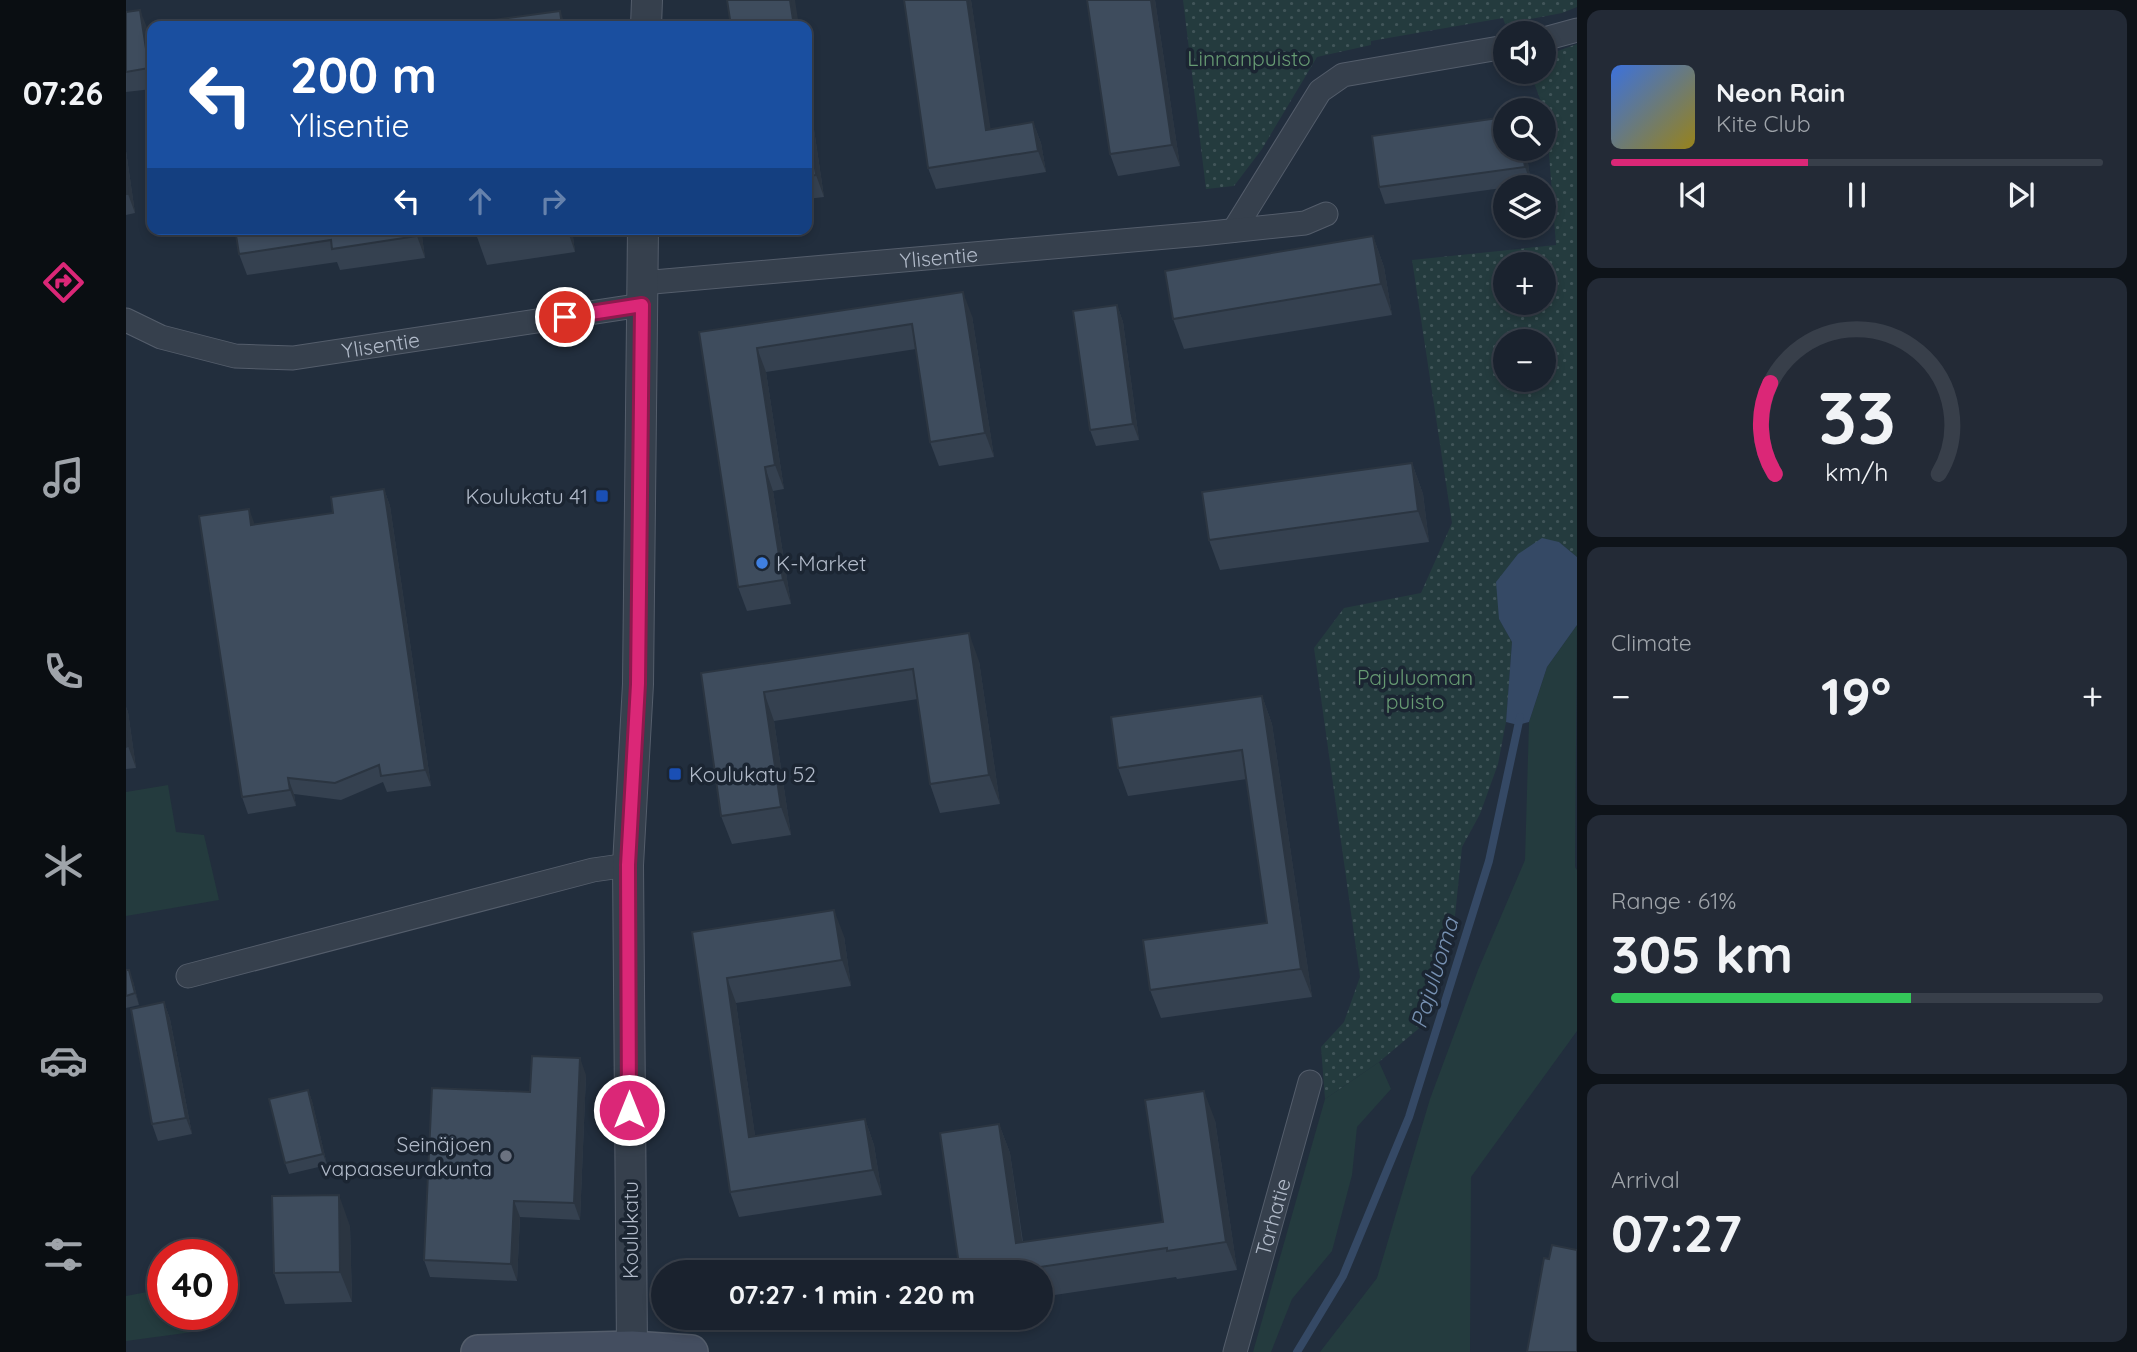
<!DOCTYPE html>
<meta charset="utf-8">
<style>
:root{--surface:#1a222e;--page:#232a36;--text:#f1f3f6;--muted:#9fa4aa;--line:#383f4a;--accent:#db2777}
body{margin:0;font-family:Quicksand,sans-serif;background:var(--page);color:var(--text);height:100vh;display:flex;flex-direction:column;font-size:26px;white-space:nowrap}
*{box-sizing:border-box;margin:0}
p{font-size:23px;color:var(--muted)}
.icon{flex:none;width:38px;height:38px;fill:none;stroke:currentColor;stroke-width:2;stroke-linecap:round;stroke-linejoin:round}
.map{position:relative;flex:1;overflow:hidden}
.panel{display:flex;flex-direction:column;gap:10px;padding:10px;background:#0e1319;width:560px}
.panel>*{flex:none}
.banner{position:absolute;left:21px;top:21px;width:665px;height:214px;border-radius:14px;box-shadow:0 4px 10px #0003,0 0 0 2px var(--line);background:#1a4fa0;color:#fff;overflow:hidden}
.buttons{position:absolute;left:1367px;top:21px;display:grid;gap:14px}
.buttons a{display:grid;place-items:center;width:63px;height:63px;border-radius:50%;background:var(--surface);box-shadow:0 4px 10px #0003,0 0 0 2px var(--line);font-size:35px}
.speed{position:absolute;left:21px;top:1239px;display:flex;gap:14px;font-size:35px;font-weight:700;text-align:center}
.speed>*{display:grid;place-content:center;width:91px;height:91px;border-radius:50%;background:var(--surface);box-shadow:0 4px 10px #0003,0 0 0 2px var(--line);line-height:1}
.speed .limit{border:10px solid #d22;background:#fff;color:#111}
.pin{position:absolute;display:grid;place-items:center;width:60px;height:60px;color:#fff;margin:-30px;border:4px solid #fff;border-radius:50%;box-shadow:0 2px 7px #0007}
.me{position:absolute;width:77px;margin:-38px;rotate:0deg;stroke-linejoin:round;filter:drop-shadow(0 0 5px #0008)}
.turn{display:flex;align-items:center;gap:24px;height:147px;padding:0 28px;font-size:32px}
.turn .icon{width:91px;height:91px;stroke-width:2.5}
.turn b{display:block;font-size:49px;line-height:60px}
.lanes{display:flex;align-items:center;height:66px;padding:0 28px;background:#0003;justify-content:center;gap:35px;direction:ltr}
.lanes .off{opacity:.35}
.big{font-size:52px;font-weight:700;line-height:1.1}
.panel .widget{flex:1;display:flex;flex-direction:column;justify-content:center;gap:10px;min-width:0;padding:0 24px;border-radius:14px;background:var(--page)}
.panel .dial{align-items:center;gap:0}
.dial svg{height:182px;overflow:visible;fill:none;stroke:var(--line);stroke-width:7;stroke-linecap:round;text-anchor:middle}
.dial text{fill:var(--text);stroke:none}
.song{display:flex;align-items:center;gap:21px}
.cover{width:84px;height:84px;border-radius:10px;background:linear-gradient(135deg,hsl(220 70% 55%),hsl(50 70% 35%))}
.played{height:7px;border-radius:4px;background:linear-gradient(90deg,var(--accent) 40%,var(--line) 40%)}
.keys{display:flex;justify-content:space-around;direction:ltr}
.heat{display:flex;justify-content:space-between;align-items:center;font-size:38px;direction:ltr}
.charge{height:10px;border-radius:5px;background:linear-gradient(90deg,#34c759 61%,var(--line) 0)}
.trip{position:absolute;left:525px;top:1260px;width:402px;height:70px;border-radius:35px;background:var(--surface);box-shadow:0 4px 10px #0003,0 0 0 2px var(--line);font-weight:700;line-height:70px;text-align:center}
main{display:flex;flex:1;min-height:0}
.menu{display:flex;flex-direction:column;width:126px;justify-content:space-around;align-items:center;background:#0a0e12;color:var(--muted)}
.menu .icon{width:49px;height:49px}
.menu .selected{color:var(--accent)}
.menu b{font-size:32px;color:var(--text)}
.map>svg:first-child{display:block}
.grass{fill:#243b3e}
.park{fill:url(#park-dots);fill-rule:evenodd}
.water{fill:#354965}
.lines{fill:none;stroke-linecap:round;stroke-linejoin:round}
.stream{stroke:#354965;stroke-width:8}
.minor-casing{stroke:#545d6b;stroke-width:25}
.tertiary-casing{stroke:#545d6b;stroke-width:32}
.secondary-casing{stroke:#545d6b;stroke-width:36}
.minor{stroke:#36404d;stroke-width:23}
.tertiary{stroke:#36404d;stroke-width:30}
.secondary{stroke:#444e60;stroke-width:33}
.wall{fill:#354150}
.shaded-wall{fill:#2b3541}
.building{fill:#3e4c5d;stroke:#2b3541;stroke-width:2}
.route-casing{stroke:#8e194d;stroke-width:18}
.route{stroke:#db2777;stroke-width:12}
.transit-dot{fill:#1a4fb4;stroke:#1b2532;stroke-width:2.5}
.shop-dot{fill:#3f7fe0;stroke:#1b2532;stroke-width:2.5}
.worship-dot{fill:#6b7280;stroke:#1b2532;stroke-width:2.5}
.labels{text-anchor:middle;dominant-baseline:central;stroke-width:7;stroke-linejoin:round;paint-order:stroke}
.park-label{font-size:21px;fill:#679b73;stroke:#1b2532}
.street-label{font-size:21px;fill:#b1bac9;stroke:#1b2532}
.poi-label{font-size:21px;fill:#b1bac9;stroke:#1b2532;text-anchor:end}
.water-label{font-size:23px;font-style:italic;fill:#7791b2;stroke:#1b2532}
</style>
<main>
<nav class="menu">
<b>07:26</b>
<svg class="icon selected" aria-label="directions" viewBox="0 0 24 24"><path d="M12 3l9 9-9 9-9-9zM9 14v-3h6M13 9l2 2-2 2"/></svg>
<svg class="icon" aria-label="music" viewBox="0 0 24 24"><path d="M9 18V5l10-2v13"/><circle cx="6" cy="18" r="3"/><circle cx="16" cy="16" r="3"/></svg>
<svg class="icon" aria-label="phone" viewBox="0 0 24 24"><path d="M5 4h4l2 5-3 2q2 4 5 5l2-3 5 2v4C11 20 4 13 5 4z"/></svg>
<svg class="icon" aria-label="climate" viewBox="0 0 24 24"><path d="M12 3v18M4 7l16 10M4 17L20 7"/></svg>
<svg class="icon" aria-label="car" viewBox="0 0 24 24"><path d="M5 17H2v-5l4-1 3-4h7l3 4 3 1v5h-3M9 17h6M6 11h13"/><circle cx="7" cy="17" r="2"/><circle cx="17" cy="17" r="2"/></svg>
<svg class="icon" aria-label="filters" viewBox="0 0 24 24"><path d="M4 7h16M4 17h16"/><circle cx="9" cy="7" r="2"/><circle cx="15" cy="17" r="2"/></svg>
</nav>
<div class="map">
<svg width="1451" height="1352" viewBox="0 0 1451 1352">
<defs>
<pattern id="park-dots" width="8" height="8" patternUnits="userSpaceOnUse" patternTransform="scale(1.75)"><rect width="8" height="8" fill="#243b3e"/><path d="M2 2h.1M6 6h.1" fill="none" stroke="#415559" stroke-width="1.8" stroke-linecap="round"/></pattern>
</defs>
<rect width="100%" height="100%" fill="#222e3d"/>
<path class="grass" d="M1451 625 1449 867 1451 870V1031L1345 1177 1344 1352H1194L1251 1278 1304 1099 1352 970 1399 860 1403 722 1421 667Z
M42 785 50 832 78 835 93 900 0 916V792Z
M1253 1062 1265 1089 1231 1127 1226 1175 1206 1251 1166 1299 1145 1352H1127L1199 1099Z
M37 1289V1314H72L74 1331 0 1341V1296Z"/>
<path class="park" d="M1057 0H1451V7L1436 13 1379 24 1377 18 1245 41V45L1191 57 1136 149 1108 186 1080 189Z
M1451 44V557L1433 542 1373 619 1386 642 1380 722 1372 764 1354 814 1336 847 1328 926 1297 1025 1253 1062 1199 1099 1195 1047 1218 1022 1234 977 1188 648 1218 608 1295 593 1326 523 1286 260 1430 245 1420 115 1404 72H1418V56ZM1379 264H1418V303H1379ZM1379 341H1418V380H1379Z"/>
<path class="water" d="M1416 538 1433 542 1451 557V625L1421 667 1403 722 1392 725 1380 722 1386 642 1373 619 1370 582 1392 554Z"/>
<g class="lines">
<path class="stream" d="M1171 1352 1217 1276 1283 1117 1363 861 1394 717"/>
<g class="minor-casing">
<g id="minor">
<path d="M1418 39 1451 30"/>
<path d="M1108 230 1194 91 1217 75 1379 47"/>
<path id="s1" d="M516 283 1075 234 1179 223 1200 214"/>
<path id="s2" d="M0 320 35 337 109 356 167 358 516 305"/>
<path d="M62 976 467 870 502 865"/>
<path id="s3" d="M1109 1352 1184 1082"/>
</g>
</g>
<g class="tertiary-casing">
<path id="tertiary" d="M520 26 521 0
M506 1348 502 865 512 684 517 229"/>
</g>
<g class="secondary-casing">
<path id="secondary" d="M352 1352 506 1348 565 1352"/>
</g>
<use href="#minor" class="minor"/>
<use href="#tertiary" class="tertiary"/>
<use href="#secondary" class="secondary"/>
</g>
<path class="wall" d="M778 0H845L864 129 907 122 915 143 920 172 810 189 802 168Z
M1029 0 1054 166 992 176 984 154Z
M0 12 22 30 26 61V89L0 92Z
M681 82 698 197 681 199Z
M1379 149H1400L1405 184 1259 204 1253 187Z
M0 151 9 213 0 215Z
M109 229H295L299 258 214 270 211 262 121 275 113 254Z
M349 229H446L449 252 361 265 350 234Z
M1247 236 1258 267 1266 315 1058 349 1047 319Z
M991 305 997 322 1013 440 970 446 964 430Z
M846 316 868 457 813 466 804 442 790 349 640 372 658 489 647 491 665 604 621 611 612 587 573 332Z
M1286 463 1297 494 1303 542 1094 570 1083 540Z
M258 489 264 506 305 786 261 792 257 782 215 800 168 794 170 806 122 814 116 797 129 524 207 513Z
M853 661 874 804 814 813 804 784 792 699 648 721 665 835 606 844 595 816 575 673Z
M1136 696 1146 724 1186 997 1035 1018 1024 990 1141 923 1121 779 1002 796 992 768Z
M0 707 2 712 10 768 0 769Z
M566 932 718 936 725 986 610 1003 629 1136 739 1119 748 1145 756 1195 613 1217 604 1192Z
M0 970 7 981 13 1005 0 1008Z
M38 1002 44 1019 66 1134 32 1141 26 1124Z
M460 1075 454 1220 394 1217 391 1281 304 1277 298 1260 404 1092Z
M182 1090 186 1101 201 1165 163 1174 159 1163Z
M1089 1120 1111 1270 1051 1279 1050 1277 915 1297V1272H834L873 1124 884 1153 897 1242 1037 1222Z
M224 1226 226 1302 159 1304 148 1273Z"/>
<path class="shaded-wall" d="M664 0H669L673 26H668Z
M841 0H845L868 151 860 130Z
M1025 0H1029L1054 166 1046 145Z
M14 10 22 30 26 61V77L23 68Z
M434 11 440 26H436Z
M681 82 698 197 690 175 681 114Z
M907 122 915 143 920 172 912 151Z
M1396 149H1400L1405 184 1399 167Z
M0 151 9 213 2 194 0 179Z
M290 229H295L299 258 291 236Z
M441 229H446L449 252Z
M1247 236 1258 267 1266 315 1255 284Z
M837 292 846 316 868 457 859 433Z
M991 305 997 322 1013 440 1007 424Z
M631 348 640 372 658 489 649 465Z
M1286 463 1297 494 1303 542 1292 511Z
M639 467 647 491 665 604 657 580Z
M258 489 264 506 305 786 299 770Z
M123 509 129 525H125Z
M843 633 853 661 874 804 863 775Z
M638 692 648 721 665 835 655 807Z
M1136 696 1146 724 1186 997 1175 969Z
M0 707 2 712 10 768 2 746 0 731Z
M162 778 168 794 170 806 164 790Z
M708 910 718 936 725 986 716 960Z
M3 970 7 981 13 1005 9 993Z
M601 978 610 1003 633 1163 623 1137Z
M38 1002 44 1019 66 1134 60 1118Z
M454 1058 460 1075 454 1220 448 1203Z
M182 1090 186 1101 201 1165 197 1154Z
M1078 1091 1089 1120 1111 1270 1100 1242Z
M739 1119 748 1145 756 1195 747 1170Z
M873 1124 884 1153 900 1269 890 1243Z
M213 1195 224 1226 226 1302 214 1272Z
M388 1201 394 1217 391 1281 385 1264Z"/>
<path class="building" d="M601 0H664L668 26H605Z
M778 0H841L860 130 907 122 912 151 802 168Z
M961 0H1025L1046 145 984 154Z
M14 10 23 68 0 72V12Z
M434 11 436 26H323Z
M681 114 690 175 681 176Z
M1379 117V149H1396L1399 167 1253 187 1246 136Z
M0 179 2 194H0Z
M109 229H290L291 236 206 249 205 240 113 254Z
M349 229H386L350 234Z
M1247 236 1255 284 1047 319 1039 271Z
M837 292 859 433 804 442 786 324 631 348 649 465 639 467 657 580 612 587 573 332Z
M991 305 1007 424 964 430 947 311Z
M1286 463 1292 511 1083 540 1076 492Z
M258 489 299 770 255 776 253 765 209 783 162 778 164 790 116 797 73 516 123 509 125 525 207 513 205 497Z
M843 633 863 775 804 784 787 669 638 692 655 807 595 816 575 673Z
M1136 696 1175 969 1024 990 1017 940 1141 923 1116 750 992 768 985 717Z
M0 731 2 746 0 747Z
M708 910 716 960 601 978 623 1137 739 1119 747 1170 604 1192 566 932Z
M0 970H3L9 993 0 996Z
M38 1002 60 1118 26 1124 5 1009Z
M406 1056 454 1058 448 1203 388 1201 385 1264 298 1260 306 1088 404 1092Z
M182 1090 197 1154 159 1163 143 1099Z
M1078 1091 1100 1242 1041 1251V1248L894 1270 895 1272H834L814 1133 873 1124 890 1243 1037 1222 1019 1100Z
M213 1195 214 1272 148 1273 146 1196Z
M1426 1245 1451 1250V1352H1401L1418 1258 1423 1259Z"/>
<g class="lines">
<g class="route-casing">
<path id="route" d="M439 317 516 305 512 684 502 865 503 1110"/>
</g>
<use href="#route" class="route"/>
</g>
<g class="transit-dot">
<rect x="469" y="489" width="14" height="14" rx="3.5"/>
<rect x="542" y="767" width="14" height="14" rx="3.5"/>
</g>
<circle class="shop-dot" cx="636" cy="563" r="7"/>
<circle class="worship-dot" cx="380" cy="1156" r="7"/>
<g class="labels">
<g class="park-label">
<text x="1123" y="58">Linnanpuisto</text>
<text x="1289" y="677">Pajuluoman<tspan x="1289" dy="24">puisto</tspan></text>
</g>
<g class="street-label">
<text stroke="none"><textPath href="#s1" startOffset="298">Ylisentie</textPath></text>
<text stroke="none"><textPath href="#s2" startOffset="262">Ylisentie</textPath></text>
<text stroke="none"><textPath href="#s3" startOffset="140">Tarhatie</textPath></text>
<text transform="translate(504 1230) rotate(-90)">Koulukatu</text>
</g>
<g class="poi-label">
<text x="462" y="496">Koulukatu 41</text>
<text x="650" y="563" text-anchor="start">K-Market</text>
<text x="563" y="774" text-anchor="start">Koulukatu 52</text>
<text x="366" y="1144">Seinäjoen<tspan x="366" dy="24">vapaaseurakunta</tspan></text>
</g>
<g class="water-label">
<text transform="translate(1308 973) rotate(-73)">Pajuluoma</text>
</g>
</g>
</svg>
<div class="buttons">
<a><svg class="icon" aria-label="sound" viewBox="0 0 24 24"><path d="M4 9h4l5-4v14l-5-4H4zM17 9q2 3 0 6"/></svg></a>
<a><svg class="icon" aria-label="search" viewBox="0 0 24 24"><circle cx="10" cy="10" r="6"/><path d="M15 15l6 6"/></svg></a>
<a><svg class="icon" aria-label="layers" viewBox="0 0 24 24"><path d="M12 4l9 5-9 5-9-5zM3 14l9 5 9-5"/></svg></a>
<a>+</a>
<a>−</a>
</div>
<div class="speed"><div class="limit">40</div></div>
<div class="pin" style="left:439px;top:317px;background:#d93025"><svg class="icon" aria-label="arrive" viewBox="0 0 24 24"><path d="M6 21V4h12l-3 4 3 4H6"/></svg></div>
<svg class="me" style="left:503px;top:1110px" viewBox="-20 -20 40 40"><circle r="17" fill="#db2777" stroke="#fff" stroke-width="3"/><path d="M0-11L8 9 0 5-8 9z" fill="#fff"/></svg>
<div class="trip">07:27 · 1 min · 220 m</div>
<div class="banner">
<div class="turn"><svg class="icon" aria-label="left" viewBox="0 0 24 24"><path d="M17 20v-9H6M10 6l-5 5 5 5"/></svg><div><b>200 m</b>Ylisentie</div></div>
<div class="lanes"><svg class="icon" aria-label="left" viewBox="0 0 24 24"><path d="M17 20v-9H6M10 6l-5 5 5 5"/></svg><svg class="icon off" aria-label="ahead" viewBox="0 0 24 24"><path d="M12 20V5M6 11l6-6 6 6"/></svg><svg class="icon off" aria-label="right" viewBox="0 0 24 24"><path d="M7 20v-9h11M14 6l5 5-5 5"/></svg></div>
</div>
</div>
<section class="panel">
<div class="widget">
<div class="song"><i class="cover"></i><div><b>Neon Rain</b><p>Kite Club</p></div></div>
<div class="played"></div>
<div class="keys"><svg class="icon" aria-label="previous" viewBox="0 0 24 24"><path d="M18 5L8 12l10 7zM5 5v14"/></svg><svg class="icon" aria-label="pause" viewBox="0 0 24 24"><path d="M8 5v14M16 5v14"/></svg><svg class="icon" aria-label="next" viewBox="0 0 24 24"><path d="M6 5l10 7-10 7zM19 5v14"/></svg></div>
</div>
<div class="widget dial"><svg viewBox="0 0 100 80">
<path d="M14 69A42 42 0 1 1 86 69"/>
<path d="M14 69A42 42 0 0 1 12 29" stroke="#db2777"/>
<text x="50" y="56" font-size="32" font-weight="700">33</text>
<text x="50" y="72" font-size="11">km/h</text>
</svg></div>
<div class="widget"><p>Climate</p>
<div class="heat"><a>−</a><b class="big">19°</b><a>+</a></div>
</div>
<div class="widget"><p>Range · 61%</p><b class="big">305 km</b><div class="charge"></div></div>
<div class="widget"><p>Arrival</p><b class="big">07:27</b></div>
</section>
</main>
